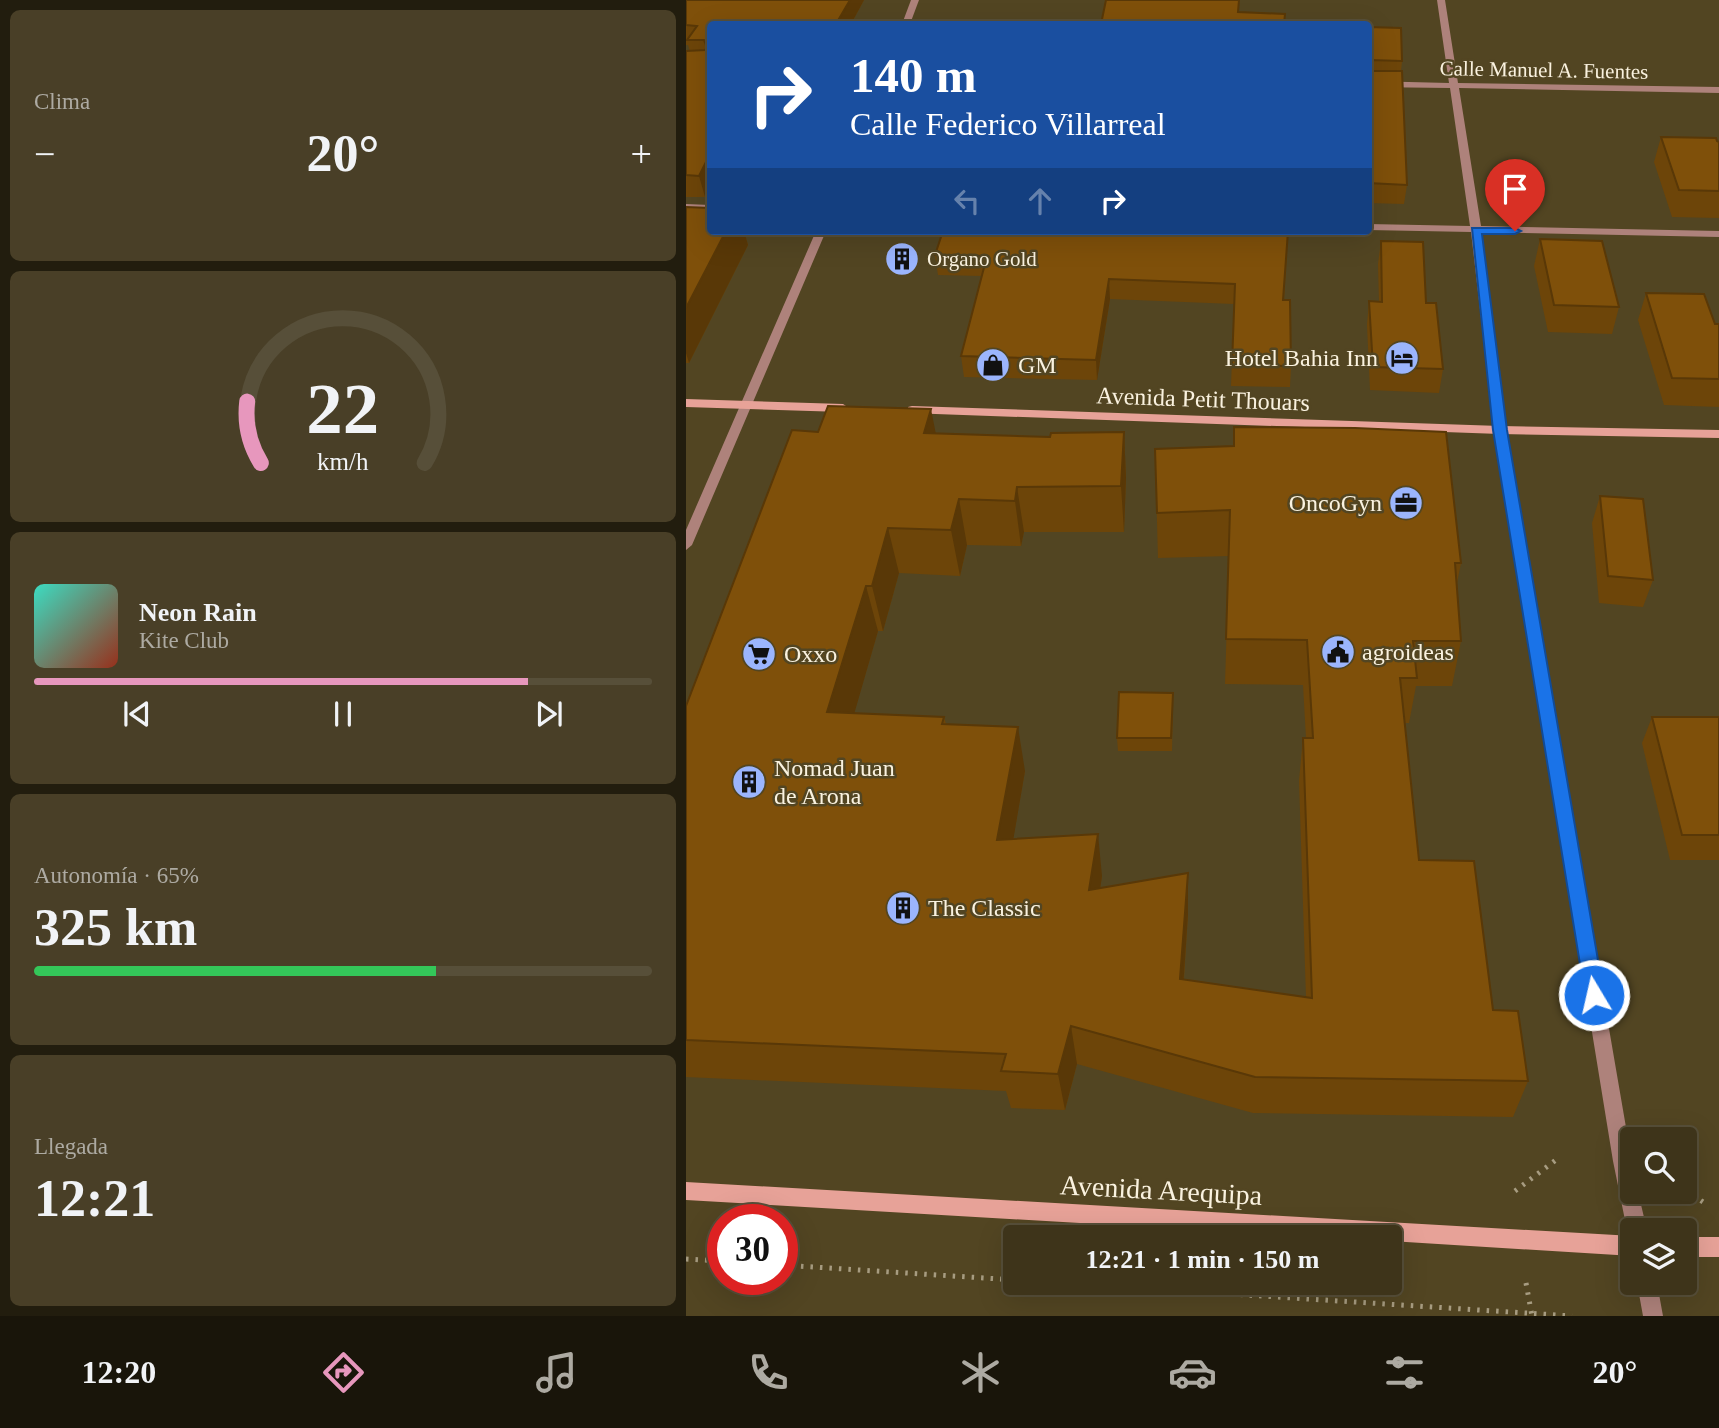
<!DOCTYPE html>
<html lang="es">
<meta charset="utf-8">
<style>
:root{--surface:#3e341a;--page:#493f27;--text:#f1f3f6;--muted:#adaaa2;--line:#574f39;--accent:#e797bd}
body{margin:0;font-family:"Times New Roman",serif;background:var(--page);color:var(--text);height:100vh;display:flex;flex-direction:column;font-size:26px;white-space:nowrap}
*{box-sizing:border-box;margin:0}
p{font-size:23px;color:var(--muted)}
.icon{flex:none;width:38px;height:38px;fill:none;stroke:currentColor;stroke-width:2;stroke-linecap:round;stroke-linejoin:round}
.map{position:relative;flex:1;overflow:hidden}
.drawer{display:flex;flex-direction:column;gap:10px;padding:10px;background:#221d0e;width:686px}
.drawer>*{flex:none}
.guide{position:absolute;left:21px;top:21px;width:665px;height:214px;border-radius:7px;box-shadow:0 7px 28px #0002,0 0 0 2px var(--line);background:#1a4fa0;color:#fff;overflow:hidden}
.fabs{position:absolute;left:934px;top:1127px;display:grid;gap:14px}
.fabs a{display:grid;place-items:center;width:77px;height:77px;border-radius:7px;background:var(--surface);box-shadow:0 7px 28px #0002,0 0 0 2px var(--line);font-size:35px}
.speed{position:absolute;left:21px;top:1204px;display:flex;gap:14px;font-size:35px;font-weight:700;text-align:center}
.speed>*{display:grid;place-content:center;width:91px;height:91px;border-radius:50%;background:var(--surface);box-shadow:0 7px 28px #0002,0 0 0 2px var(--line);line-height:1}
.speed .limit{border:10px solid #d22;background:#fff;color:#111}
.pin{position:absolute;display:grid;place-items:center;width:60px;height:60px;color:#fff;margin:-72px -30px;border-radius:50% 50% 50% 0;rotate:-45deg;box-shadow:0 0 7px #0007}
.pin .icon{rotate:45deg}
.me{position:absolute;width:77px;margin:-38px;rotate:351deg;stroke-linejoin:round;filter:drop-shadow(0 0 5px #0008)}
.turn{display:flex;align-items:center;gap:24px;height:147px;padding:0 28px;font-size:32px}
.turn .icon{width:91px;height:91px;stroke-width:2.5}
.turn b{display:block;font-size:49px;line-height:60px}
.lanes{display:flex;align-items:center;height:66px;padding:0 28px;background:#0003;justify-content:center;gap:35px;direction:ltr}
.lanes .off{opacity:.35}
.big{font-size:52px;font-weight:600;line-height:1.1}
.drawer .card{flex:1;display:flex;flex-direction:column;justify-content:center;gap:10px;min-width:0;padding:0 24px;border-radius:10px;background:var(--page)}
.drawer .dial{align-items:center;gap:0}
.dial svg{height:182px;overflow:visible;fill:none;stroke:var(--line);stroke-width:7;stroke-linecap:round;text-anchor:middle}
.dial text{fill:var(--text);stroke:none}
.song{display:flex;align-items:center;gap:21px}
.cover{width:84px;height:84px;border-radius:10px;background:linear-gradient(135deg,hsl(170 70% 55%),hsl(10 70% 35%))}
.played{height:7px;border-radius:4px;background:linear-gradient(90deg,var(--accent) 80%,var(--line) 80%)}
.keys{display:flex;justify-content:space-around;direction:ltr}
.heat{display:flex;justify-content:space-between;align-items:center;font-size:38px;direction:ltr}
.charge{height:10px;border-radius:5px;background:linear-gradient(90deg,#34c759 65%,var(--line) 0)}
.trip{position:absolute;left:317px;top:1225px;width:399px;height:70px;border-radius:7px;background:var(--surface);box-shadow:0 7px 28px #0002,0 0 0 2px var(--line);font-weight:600;line-height:70px;text-align:center}
.tab-bar{display:flex;height:112px;justify-content:space-around;align-items:center;background:#19150a;color:var(--muted)}
.tab-bar .icon{width:49px;height:49px}
.tab-bar .on{color:var(--accent)}
.tab-bar b{font-size:32px;color:var(--text)}
main{display:flex;flex:1;min-height:0}
.map>svg:first-child{display:block}
.lines{fill:none;stroke-linecap:round;stroke-linejoin:round}
.path{stroke:#a79c81;stroke-width:5;stroke-dasharray:2.5 7;stroke-linecap:butt}
.minor{fill:#ae827b;fill-rule:evenodd}
.tertiary{fill:#ae827b;fill-rule:evenodd}
.secondary{fill:#e7a298;fill-rule:evenodd}
.wall{fill:#6d4509}
.shaded-wall{fill:#593807}
.building{fill:#7f500a;stroke:#593807;stroke-width:2}
.route{fill:#1a73e8;stroke:#114b97;stroke-width:2}
.labels{text-anchor:middle;dominant-baseline:central;stroke-width:5;stroke-linejoin:round;paint-order:stroke}
.far-street-label{font-size:21px;fill:#faf2df;stroke:#524522}
.far-poi-label{font-size:21px;fill:#faf2df;stroke:#524522;text-anchor:start}
.poi-label{font-size:24px;fill:#faf2df;stroke:#524522;text-anchor:start}
.street-label{font-size:24px;fill:#faf2df;stroke:#524522}
.near-street-label{font-size:28px;fill:#faf2df;stroke:#524522}
</style>
<main>
<section class="drawer">
<div class="card"><p>Clima</p>
<div class="heat"><a>−</a><b class="big">20°</b><a>+</a></div>
</div>
<div class="card dial"><svg viewBox="0 0 100 80">
<path d="M14 69A42 42 0 1 1 86 69"/>
<path d="M14 69A42 42 0 0 1 8 42" stroke="#e797bd"/>
<text x="50" y="56" font-size="32" font-weight="700">22</text>
<text x="50" y="72" font-size="11">km/h</text>
</svg></div>
<div class="card">
<div class="song"><i class="cover"></i><div><b>Neon Rain</b><p>Kite Club</p></div></div>
<div class="played"></div>
<div class="keys"><svg class="icon" aria-label="previous" viewBox="0 0 24 24"><path d="M18 5L8 12l10 7zM5 5v14"/></svg><svg class="icon" aria-label="pause" viewBox="0 0 24 24"><path d="M8 5v14M16 5v14"/></svg><svg class="icon" aria-label="next" viewBox="0 0 24 24"><path d="M6 5l10 7-10 7zM19 5v14"/></svg></div>
</div>
<div class="card"><p>Autonomía · 65%</p><b class="big">325 km</b><div class="charge"></div></div>
<div class="card"><p>Llegada</p><b class="big">12:21</b></div>
</section>
<div class="map">
<svg width="1033" height="1316" viewBox="0 0 1033 1316">
<rect width="100%" height="100%" fill="#524522"/>
<g class="lines">
<path class="path" d="M999 1190 1020 1204
M829 1191 874 1157
M0 1259 37 1261
M96 1265 329 1280
M374 1283 886 1316
M840 1283 846 1316"/>
<path class="minor" d="M751 0H759L772 83 1033 87V93L773 88 795 226 1033 231V237L795 232 820 430 947 1168V1192H952L961 1230H947V1238L941 1230 927 1161 808 430 785 232 682 230V224L784 226 764 88 682 87V81L763 83Z
M0 204 24 205V211L0 210Z
M951 1283H971L977 1316H957Z"/>
<path class="tertiary" d="M225 0H233L224 24H216Z
M130 231H140L6 545 0 550V530Z"/>
<path class="secondary" d="M0 399 157 404 163 408 157 412 0 407Z
M226 406 814 426 1033 430V438L814 434 222 413V407Z
M0 1182 947 1236V1256L704 1241V1237H632L0 1200Z
M999 1237H1033V1257H999Z"/>
</g>
<path class="wall" d="M0 0H178L165 24H24V187L19 197H0V51H4L2 45H0Z
M682 27 716 61 715 71 721 185 718 204 682 203Z
M975 137 1033 142V218L986 217 968 162Z
M0 207 24 231H58L62 245 3 363H0Z
M602 231 598 300 605 366 604 387 545 386 548 304 424 299 411 380 278 377 275 356 296 276 252 275 249 255Z
M854 239 933 307 926 334 862 332 848 266Z
M695 241 740 303 757 369 753 393 684 390 681 325 683 301H693L692 264Z
M960 293 1029 324H1033V407L978 405 952 320Z
M132 432 364 437 438 432 440 478 438 532H338L335 546 281 545 274 576 213 573 197 631H192L168 713 258 717 260 724 339 771 327 839 416 876 414 888 502 914 498 979 620 997 613 781 617 738H620L617 685 539 684 543 556 472 558 469 449 775 563 771 583 775 641 766 686H730L723 723H718L733 860 842 1081 827 1117 567 1113 391 1064 379 1110 325 1108 320 1091 0 1077V706Z
M914 496 967 580 957 607 913 603 906 523Z
M487 706 486 751H432L431 738Z
M966 717H1033V860H984L956 743Z"/>
<path class="shaded-wall" d="M164 0H178L165 24H150Z
M24 154V187L19 197 13 176Z
M40 231H58L62 245 3 363 0 353V308Z
M423 279 424 299 411 380 410 360Z
M245 409 254 455 238 433Z
M438 432 440 478 438 532 435 486Z
M331 487 338 532 335 546 329 501Z
M273 499 281 545 274 576 265 530Z
M202 528 213 573 197 631 186 586Z
M180 586 192 631 156 756 141 712Z
M332 727 339 771 320 882 311 840Z
M412 834 416 876 408 931 403 890Z
M502 873V914L495 1018 494 979Z
M385 1026 391 1064 379 1110 372 1074Z"/>
<path class="building" d="M0 0H164L150 24H24V154L13 176 0 175V51L19 50 21 48 18 40H1L11 26 0 25Z
M420 0H553L552 12 599 14 598 24H415Z
M682 27 715 28 716 61 684 60 682 64Z
M682 70 684 71H716L721 185 682 183Z
M975 137 1030 138 1031 141 1033 142V191L993 190Z
M0 207 24 208V231H40L0 308Z
M257 231H602L597 300H604L605 366 546 365 549 284 423 279 410 360 275 356 301 256 249 255Z
M854 239 916 241 933 307 868 305Z
M695 241 737 242 740 303H750L757 369 687 367 683 301 696 302Z
M960 293 1018 294 1029 324H1033V379L986 378Z
M142 406 245 409 238 433 364 437 365 433 438 432 435 486 331 487 329 501 273 499 265 530 202 528 186 586H180L141 712 258 717 256 724 332 727 311 840 412 834 403 890 502 873 494 979 626 998 617 738H627L621 640 540 639 544 510 471 513 469 449 548 446V427L669 428 760 432 775 563H769L775 641H727L731 678H714L733 860 788 861 807 1010 832 1011 842 1081 569 1077 385 1026 372 1074 315 1071 320 1054 0 1040V706L106 430 132 432Z
M914 496 957 499 967 580 922 576Z
M433 692 487 693 485 738H431Z
M966 717H1033V835H996Z"/>
<path class="route" d="M786 228H829L835 231 829 234H796L821 430 918 995 915 1002 908 1004 902 1002 899 995 807 430Z"/>
<defs>
<g id="building-disc" transform="scale(1.75)"><circle r="9.5" fill="#9bb5fd" stroke="#524522"/><path d="M-4-6H4V6H1V3H-1V6H-4ZM-2.5-4.3h1.7v1.8h-1.7ZM.8-4.3h1.7v1.8H.8ZM-2.5-1h1.7V.8h-1.7ZM.8-1h1.7V.8H.8Z" fill="#111"/></g>
<g id="hotel-disc" transform="scale(1.75)"><circle r="9.5" fill="#9bb5fd" stroke="#524522"/><path d="M-6-4.5h1.5V1H6V5H4.5V3h-9V5H-6ZM-4 0a1.8 1.8 0 1 1 3.6 0ZM.5 0V-2.5h3Q6-2.5 6 0Z" fill="#111"/></g>
<g id="shop-disc" transform="scale(1.75)"><circle r="9.5" fill="#9bb5fd" stroke="#524522"/><path d="M-5-2.5h2.3a2.7 3.5 0 0 1 5.4 0H5L5.5 6h-11ZM-1.5-2.5h3a1.5 2.3 0 0 0-3 0Z" fill="#111"/></g>
<g id="office-disc" transform="scale(1.75)"><circle r="9.5" fill="#9bb5fd" stroke="#524522"/><path d="M-6-3h4V-5.5h4V-3h4V5H-6ZM-1-4.5V-3h2v-1.5ZM-6 0V1H6V0Z" fill="#111"/></g>
<g id="civic-disc" transform="scale(1.75)"><circle r="9.5" fill="#9bb5fd" stroke="#524522"/><path d="M-.6-6.5H3V-4.5H.6V-3L4-1V1h2V6H-6V1h2V-1L-.6-3ZM-1.2 2.5V6h2.4V2.5Z" fill="#111"/></g>
<g id="supermarket-disc" transform="scale(1.75)"><circle r="9.5" fill="#9bb5fd" stroke="#524522"/><path d="M-6-5.5h2.5l.6 2H6L4.5 2H-2.5L-4.4-4H-6ZM-1.5 3.2a1.3 1.3 0 1 0 .1 0ZM3 3.2a1.3 1.3 0 1 0 .1 0Z" fill="#111"/></g>
</defs>
<g fill-rule="evenodd">
<use href="#building-disc" x="216" y="259"/>
<use href="#hotel-disc" x="716" y="358"/>
<use href="#shop-disc" x="307" y="365"/>
<use href="#office-disc" x="720" y="503"/>
<use href="#civic-disc" x="652" y="652"/>
<use href="#supermarket-disc" x="73" y="654"/>
<use href="#building-disc" x="63" y="782"/>
<use href="#building-disc" x="217" y="908"/>
</g>
<g class="labels">
<g class="far-street-label">
<text transform="translate(858 70) rotate(1)">Calle Manuel A. Fuentes</text>
</g>
<g class="far-poi-label">
<text x="241" y="259">Organo Gold</text>
</g>
<g class="poi-label">
<text x="692" y="358" text-anchor="end">Hotel Bahia Inn</text>
<text x="332" y="365">GM</text>
<text x="696" y="503" text-anchor="end">OncoGyn</text>
<text x="676" y="652">agroideas</text>
<text x="98" y="654">Oxxo</text>
<text x="88" y="768">Nomad Juan<tspan x="88" dy="28">de Arona</tspan></text>
<text x="242" y="908">The Classic</text>
</g>
<g class="street-label">
<text transform="translate(517 399) rotate(2)">Avenida Petit Thouars</text>
</g>
<g class="near-street-label">
<text transform="translate(475 1190) rotate(3)">Avenida Arequipa</text>
</g>
</g>
</svg>
<div class="fabs">
<a><svg class="icon" aria-label="search" viewBox="0 0 24 24"><circle cx="10" cy="10" r="6"/><path d="M15 15l6 6"/></svg></a>
<a><svg class="icon" aria-label="layers" viewBox="0 0 24 24"><path d="M12 4l9 5-9 5-9-5zM3 14l9 5 9-5"/></svg></a>
</div>
<div class="speed"><div class="limit">30</div></div>
<div class="pin" style="left:829px;top:231px;background:#d93025"><svg class="icon" aria-label="arrive" viewBox="0 0 24 24"><path d="M6 21V4h12l-3 4 3 4H6"/></svg></div>
<svg class="me" style="left:908px;top:995px" viewBox="-20 -20 40 40"><circle r="17" fill="#1a73e8" stroke="#fff" stroke-width="3"/><path d="M0-11L8 9 0 5-8 9z" fill="#fff"/></svg>
<div class="trip">12:21 · 1 min · 150 m</div>
<div class="guide">
<div class="turn"><svg class="icon" aria-label="right" viewBox="0 0 24 24"><path d="M7 20v-9h11M14 6l5 5-5 5"/></svg><div><b>140 m</b>Calle Federico Villarreal</div></div>
<div class="lanes"><svg class="icon off" aria-label="left" viewBox="0 0 24 24"><path d="M17 20v-9H6M10 6l-5 5 5 5"/></svg><svg class="icon off" aria-label="ahead" viewBox="0 0 24 24"><path d="M12 20V5M6 11l6-6 6 6"/></svg><svg class="icon" aria-label="right" viewBox="0 0 24 24"><path d="M7 20v-9h11M14 6l5 5-5 5"/></svg></div>
</div>
</div>
</main>
<nav class="tab-bar">
<b>12:20</b>
<svg class="icon on" aria-label="directions" viewBox="0 0 24 24"><path d="M12 3l9 9-9 9-9-9zM9 14v-3h6M13 9l2 2-2 2"/></svg>
<svg class="icon" aria-label="music" viewBox="0 0 24 24"><path d="M9 18V5l10-2v13"/><circle cx="6" cy="18" r="3"/><circle cx="16" cy="16" r="3"/></svg>
<svg class="icon" aria-label="phone" viewBox="0 0 24 24"><path d="M5 4h4l2 5-3 2q2 4 5 5l2-3 5 2v4C11 20 4 13 5 4z"/></svg>
<svg class="icon" aria-label="climate" viewBox="0 0 24 24"><path d="M12 3v18M4 7l16 10M4 17L20 7"/></svg>
<svg class="icon" aria-label="car" viewBox="0 0 24 24"><path d="M5 17H2v-5l4-1 3-4h7l3 4 3 1v5h-3M9 17h6M6 11h13"/><circle cx="7" cy="17" r="2"/><circle cx="17" cy="17" r="2"/></svg>
<svg class="icon" aria-label="filters" viewBox="0 0 24 24"><path d="M4 7h16M4 17h16"/><circle cx="9" cy="7" r="2"/><circle cx="15" cy="17" r="2"/></svg>
<b>20°</b>
</nav>
